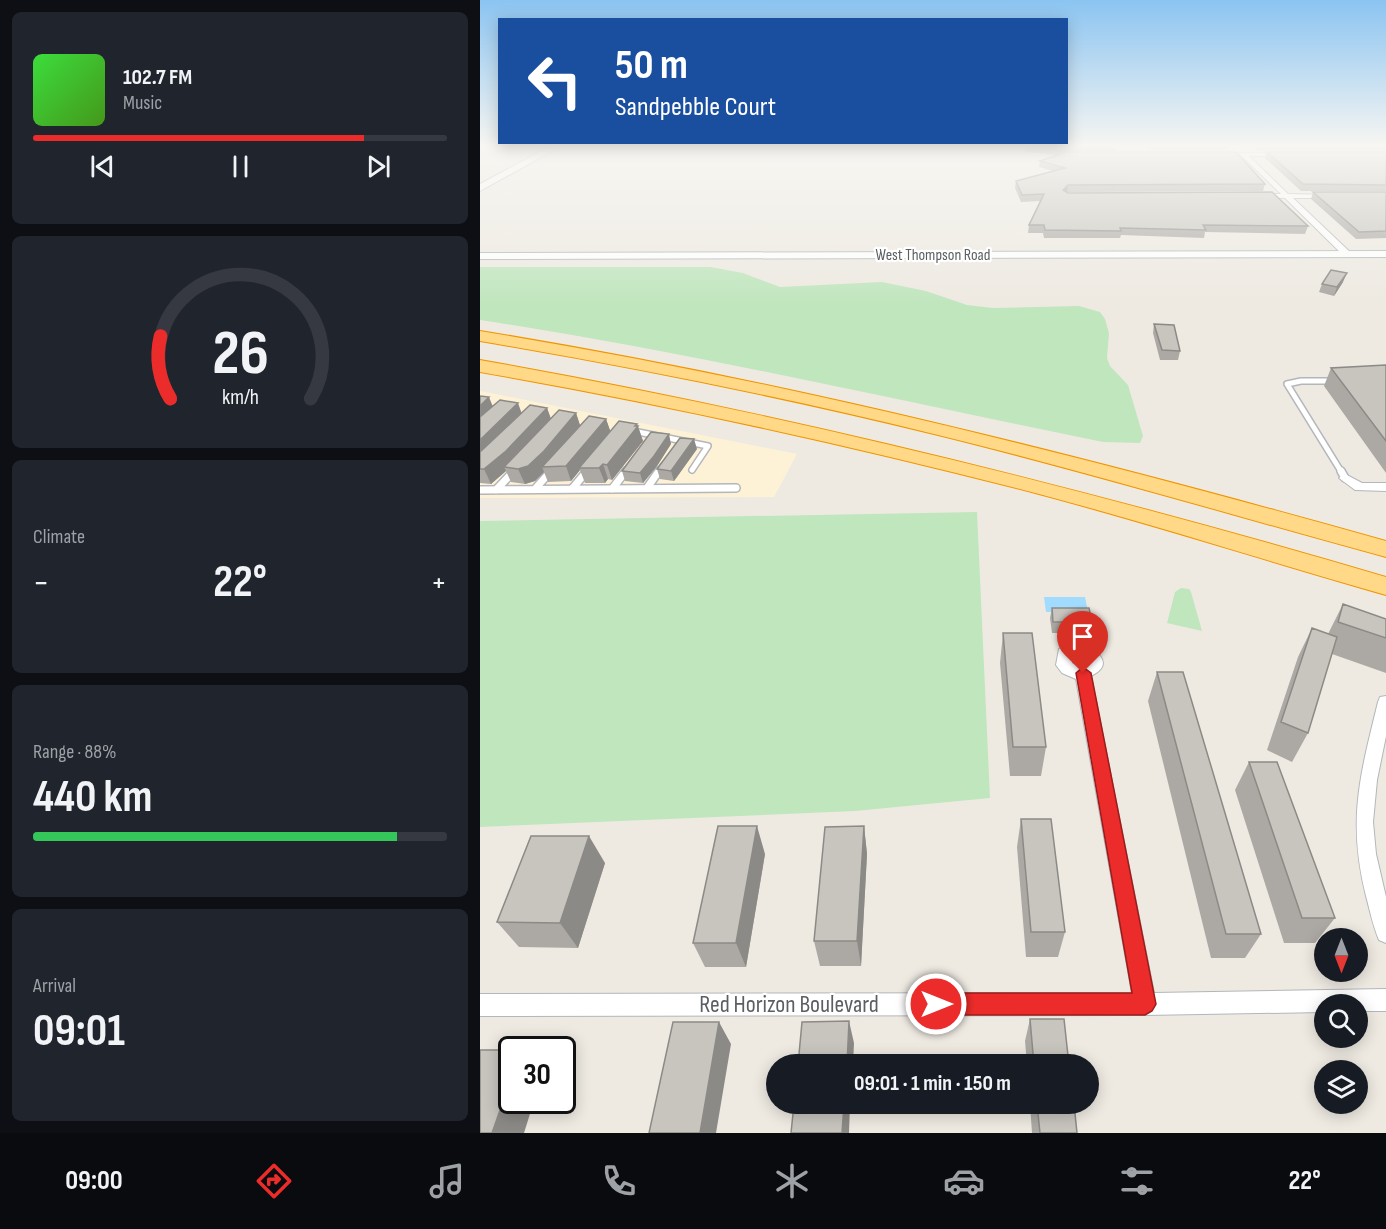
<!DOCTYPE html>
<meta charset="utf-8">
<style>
:root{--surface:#171b24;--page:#20242c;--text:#f1f3f6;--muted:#9ea1a6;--line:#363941;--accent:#ec2c2a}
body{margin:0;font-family:"Sofia Sans Condensed",sans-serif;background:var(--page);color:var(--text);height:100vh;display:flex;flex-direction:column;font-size:22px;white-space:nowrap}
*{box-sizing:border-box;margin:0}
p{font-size:20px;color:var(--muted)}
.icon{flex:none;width:33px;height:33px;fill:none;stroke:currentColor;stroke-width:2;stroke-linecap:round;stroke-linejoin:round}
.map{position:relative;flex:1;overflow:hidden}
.panel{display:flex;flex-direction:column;gap:12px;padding:12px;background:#0d0f14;width:480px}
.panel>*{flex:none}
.guide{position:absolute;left:18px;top:18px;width:570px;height:126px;border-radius:0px;box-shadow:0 3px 15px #0003;background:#1a4fa0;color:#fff;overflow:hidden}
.needle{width:39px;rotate:180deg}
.controls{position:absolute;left:834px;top:928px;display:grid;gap:12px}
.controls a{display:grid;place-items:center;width:54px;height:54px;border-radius:50%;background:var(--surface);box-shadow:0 3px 15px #0003;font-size:30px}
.speed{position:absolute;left:18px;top:1036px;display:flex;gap:12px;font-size:30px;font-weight:700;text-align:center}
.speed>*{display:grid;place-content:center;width:78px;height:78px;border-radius:50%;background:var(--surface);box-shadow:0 3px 15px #0003;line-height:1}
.speed .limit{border:3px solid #111;border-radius:9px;background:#fff;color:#111}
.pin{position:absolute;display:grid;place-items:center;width:51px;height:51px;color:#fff;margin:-62px -26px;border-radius:50% 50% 50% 0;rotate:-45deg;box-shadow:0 0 6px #0007}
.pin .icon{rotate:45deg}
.me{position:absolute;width:66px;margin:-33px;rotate:90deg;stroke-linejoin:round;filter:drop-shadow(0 0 4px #0008)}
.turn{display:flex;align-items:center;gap:21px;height:126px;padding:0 18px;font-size:27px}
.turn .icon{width:78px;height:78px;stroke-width:2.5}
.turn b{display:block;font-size:42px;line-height:51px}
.big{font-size:45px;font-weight:700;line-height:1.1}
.panel .tile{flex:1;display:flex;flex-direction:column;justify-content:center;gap:9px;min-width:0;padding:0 21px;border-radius:9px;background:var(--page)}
.panel .dial{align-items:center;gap:0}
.dial svg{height:156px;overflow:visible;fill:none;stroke:var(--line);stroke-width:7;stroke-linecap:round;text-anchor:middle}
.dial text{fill:var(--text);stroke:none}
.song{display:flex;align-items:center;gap:18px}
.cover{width:72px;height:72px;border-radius:9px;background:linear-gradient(135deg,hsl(120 70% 55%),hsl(100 70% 35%))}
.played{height:6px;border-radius:3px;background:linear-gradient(90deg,var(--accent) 80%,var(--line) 80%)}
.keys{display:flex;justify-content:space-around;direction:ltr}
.heat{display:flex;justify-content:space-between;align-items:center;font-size:33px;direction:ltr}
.charge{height:9px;border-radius:4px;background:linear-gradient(90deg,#34c759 88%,var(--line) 0)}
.trip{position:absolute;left:286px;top:1054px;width:333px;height:60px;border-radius:30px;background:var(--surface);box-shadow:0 3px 15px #0003;font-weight:700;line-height:60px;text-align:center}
.dock{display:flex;height:96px;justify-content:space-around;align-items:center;background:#090b0e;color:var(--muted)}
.dock .icon{width:42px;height:42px}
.dock .selected{color:var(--accent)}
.dock b{font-size:27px;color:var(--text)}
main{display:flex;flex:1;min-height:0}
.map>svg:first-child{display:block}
.commercial{fill:#fef2d6}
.green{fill:#c0e6be}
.water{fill:#a1dcff}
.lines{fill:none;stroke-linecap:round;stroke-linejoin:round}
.service-far1-casing{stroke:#b3b6ba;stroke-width:8}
.service-casing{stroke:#b3b6ba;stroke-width:10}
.minor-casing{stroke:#b3b6ba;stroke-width:2}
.secondary-casing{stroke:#b4b8bd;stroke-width:2}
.motorway-casing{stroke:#f09500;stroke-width:2}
.service-far1{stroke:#fff;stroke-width:5}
.service{stroke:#fff;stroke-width:7}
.minor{fill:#fff;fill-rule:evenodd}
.secondary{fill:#fff;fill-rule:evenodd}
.motorway{fill:#ffd988;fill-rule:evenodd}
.wall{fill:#aca9a4}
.shaded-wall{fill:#8c8a86}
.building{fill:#c8c5bf;stroke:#8c8a86;stroke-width:1.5}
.route{fill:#ec2c2a;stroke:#991d1b;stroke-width:1.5}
.labels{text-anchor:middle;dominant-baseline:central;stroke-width:4.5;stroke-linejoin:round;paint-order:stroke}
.far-street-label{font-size:16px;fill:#5a5f63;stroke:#fff}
.near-street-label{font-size:24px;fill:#5a5f63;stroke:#fff}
</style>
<main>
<section class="panel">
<div class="tile">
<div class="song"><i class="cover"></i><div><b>102.7 FM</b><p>Music</p></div></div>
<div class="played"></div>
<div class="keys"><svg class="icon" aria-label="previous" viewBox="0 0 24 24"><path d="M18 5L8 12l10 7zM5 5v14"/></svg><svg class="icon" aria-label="pause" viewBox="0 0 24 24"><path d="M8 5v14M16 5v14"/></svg><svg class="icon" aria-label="next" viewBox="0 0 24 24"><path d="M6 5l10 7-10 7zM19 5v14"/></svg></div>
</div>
<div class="tile dial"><svg viewBox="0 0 100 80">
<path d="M14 69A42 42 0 1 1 86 69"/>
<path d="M14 69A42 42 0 0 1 9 37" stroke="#ec2c2a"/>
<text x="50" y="56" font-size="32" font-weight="700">26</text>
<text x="50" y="72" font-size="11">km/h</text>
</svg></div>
<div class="tile"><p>Climate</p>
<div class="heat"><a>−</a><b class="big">22°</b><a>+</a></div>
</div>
<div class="tile"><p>Range · 88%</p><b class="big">440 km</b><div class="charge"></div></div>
<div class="tile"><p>Arrival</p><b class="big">09:01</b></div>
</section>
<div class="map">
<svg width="906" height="1133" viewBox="0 0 906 1133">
<rect width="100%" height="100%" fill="#eeeae2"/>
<path class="commercial" d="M0 391 317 454 294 497 0 498Z"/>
<path class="green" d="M0 267H230L263 273 300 287 402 282 446 291 487 305 513 308 599 306 620 312 625 319 629 333 627 358 630 366 648 385 663 436 660 443 623 442C415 400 210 352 0 320Z
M497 512 510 798 375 811 0 827V521Z
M701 588 709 589 711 592 722 631 687 623 695 592Z"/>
<path class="water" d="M564 597H605L608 612H566Z"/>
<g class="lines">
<g class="service-far1-casing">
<path id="service-far1" d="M855 381H821L807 384 862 473
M153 431 228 446 212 470
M106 473 108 470
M145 473 149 467
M178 473 183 466"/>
</g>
<g class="service-casing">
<path id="service" d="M861 471 865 478
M167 488 179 471
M55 489 71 471
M92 489 107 471
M132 489 146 471
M0 490 256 488
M16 490 33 472"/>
</g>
<g class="minor-casing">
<path id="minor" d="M740 153H804L802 156H769L808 194 851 195 849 198H813L871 253V257H865L805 198 776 197 778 194H801L762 156H738Z
M865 474 882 483H906V491L875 490 859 478Z
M597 642C613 647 638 663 611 676L674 993 906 989V1011H878V1005H844V1012L665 1015 0 1016V994L652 993 596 679 582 673 576 665 579 649ZM598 654 607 660 606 665 600 667 592 663V656Z
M906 696V736L897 780 893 822 896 854 906 897V943L899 940C893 926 890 911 886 896 867 820 880 776 898 702L900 697Z"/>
</g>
<g class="secondary-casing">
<path id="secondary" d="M73 145H83L0 191V184Z
M906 251V257L0 259V253Z"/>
</g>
<g class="motorway-casing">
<path id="motorway" d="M0 331C307 381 607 457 906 541V557C755 516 606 471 454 434 304 397 153 367 0 341Z
M0 360C307 414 607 489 906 577V595C790 562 676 525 559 494 374 446 188 405 0 372Z"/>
</g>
<use href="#service-far1" class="service-far1"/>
<use href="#service" class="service"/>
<use href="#minor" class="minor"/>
<use href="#secondary" class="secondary"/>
<use href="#motorway" class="motorway"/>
</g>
<path class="wall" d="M545 145H637L636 151H588L587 152 785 184 783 191 587 192H586L588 193 828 226 825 234 725 232 724 238 641 235 640 238H564L563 233H548L549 225 560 201 541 202 535 188 536 181 573 171 559 167 560 161 576 155 545 152Z
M668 145H748L747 150H671Z
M772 145H906V150H776Z
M787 152H906V191H821L785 158Z
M833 192H906V238L876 239 831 199Z
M863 282 854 296 839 292 842 284Z
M674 324 700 351 698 360H680L673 333Z
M906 365V473L844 386 851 368Z
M0 396 13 406 42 413 67 408 71 419 96 413 100 426 126 419 130 431 158 426 163 441 132 480 128 479 125 483H105L100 470 91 481 68 482 64 472 55 481 45 484 31 482 26 471 11 484 0 483Z
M191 444 177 466 163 483 145 481 142 471Z
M217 449 194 481 180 479 177 469Z
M863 604 906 619V673L852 654 828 733 812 762 787 750 818 657 832 628 848 634Z
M572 608 612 622 610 633 582 636 581 633H572L570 618Z
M523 633 566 747 561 776H530L520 663Z
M677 672 781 934 765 958H731L668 701Z
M769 762 855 918 835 943H804L755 790Z
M541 819 585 932 578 957H546L537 847Z
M384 826 387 854 381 966H340L334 941Z
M285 854 266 967H225L213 943Z
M125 863 98 948 39 947 17 922Z
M550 1019 589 1065H547L545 1041Z
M550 1104H594L597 1133H552Z"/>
<path class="shaded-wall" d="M589 145 588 151 584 156V150Z
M588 185 587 192 582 197 583 190Z
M867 273 863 282 854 296 857 287Z
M9 397 15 412 0 426V406Z
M38 403 43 417 0 462V440Z
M67 408 72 422 24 467 26 471 11 484 4 469Z
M96 413 101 428 62 467 64 472 55 481 45 484 38 469Z
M126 419 131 433 99 468 100 470 91 481 86 466Z
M157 424 163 441 132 480 127 465Z
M189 434 191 444 177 466 163 483 160 473Z
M214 439 217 449 194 481 191 471Z
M123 464 128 479 125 483 119 468Z
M277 826 285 854 266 967 256 943Z
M384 826 387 854 381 966 377 941Z
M109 836 125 863 98 948 80 923Z
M369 1021 374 1043 373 1065H367Z
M239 1022 251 1044 236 1133H220Z
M32 1076V1101H54L44 1133H12Z
M364 1104H370L369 1133H362Z"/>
<path class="building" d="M545 145H588L584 150 545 146Z
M671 145H748L672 146Z
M586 152H756L785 184 588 185 583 190 588 193 792 192 828 226 723 225 726 230 640 228 641 231 565 230 564 225H549L564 194 542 195 536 181 585 168 560 161Z
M787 152H906V185L823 184Z
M833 192H906V231L879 232Z
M851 270 867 273 857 287 842 284Z
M674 324 694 325 700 351 682 350Z
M906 365V441L851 368Z
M0 396 9 397 0 406Z
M20 400 38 403 0 440V417Z
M50 405 67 408 26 451 4 469H0V452Z
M79 410 96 413 64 451 48 466 38 469 24 467Z
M109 416 126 419 86 466 62 467Z
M139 421 157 424 155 426H158L127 465 123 464 119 468H99Z
M171 432 189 434 174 456 160 473 142 471Z
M200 438 214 439 191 471 177 469Z
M863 604 906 619V638L858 622Z
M572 608H609L612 622 584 625 583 622H573Z
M832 628 857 637 828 733 801 722Z
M523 633H552L566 747H533Z
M677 672H703L781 934H746Z
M769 762H797L855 918H822Z
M541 819H571L585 932H551Z
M238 826H277L256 943H213Z
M384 826 377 941H334L345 827Z
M51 836H109L80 923 17 922Z
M550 1019H584L589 1065H554Z
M369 1021 367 1065H318L322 1022Z
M193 1022H239L220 1133H169Z
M0 1050H40H32V1076L12 1133H0Z
M314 1104H364L362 1133H311Z
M557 1104H594L597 1133H560Z"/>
<linearGradient id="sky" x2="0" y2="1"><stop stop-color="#8bc4f1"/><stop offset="0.48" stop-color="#f7f6f2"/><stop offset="1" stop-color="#f7f6f2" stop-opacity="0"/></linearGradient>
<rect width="906" height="304" fill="url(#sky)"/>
<path class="route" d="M603 667 611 673 676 1004 672 1011 665 1015H456L448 1011 445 1004 448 996 456 993H652L596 673Z"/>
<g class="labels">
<g class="far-street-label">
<text x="453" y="255">West Thompson Road</text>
</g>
<g class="near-street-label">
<text x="309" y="1004">Red Horizon Boulevard</text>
</g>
</g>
</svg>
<div class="controls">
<a><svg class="needle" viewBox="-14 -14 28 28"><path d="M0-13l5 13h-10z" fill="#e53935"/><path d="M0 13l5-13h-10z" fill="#9ea1a6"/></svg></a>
<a><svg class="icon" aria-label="search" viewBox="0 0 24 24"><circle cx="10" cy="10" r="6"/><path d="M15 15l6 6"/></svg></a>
<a><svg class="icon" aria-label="layers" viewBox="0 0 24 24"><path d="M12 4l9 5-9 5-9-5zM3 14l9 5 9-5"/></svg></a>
</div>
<div class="speed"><div class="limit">30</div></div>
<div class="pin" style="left:603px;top:673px;background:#d93025"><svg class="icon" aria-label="arrive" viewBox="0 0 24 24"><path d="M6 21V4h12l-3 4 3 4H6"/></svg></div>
<svg class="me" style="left:456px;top:1004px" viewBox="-20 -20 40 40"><circle r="17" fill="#ec2c2a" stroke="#fff" stroke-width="3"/><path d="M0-11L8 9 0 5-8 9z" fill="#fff"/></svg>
<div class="trip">09:01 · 1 min · 150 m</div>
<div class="guide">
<div class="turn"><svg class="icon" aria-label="left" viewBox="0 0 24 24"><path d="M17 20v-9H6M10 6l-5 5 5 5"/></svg><div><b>50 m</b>Sandpebble Court</div></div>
</div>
</div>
</main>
<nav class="dock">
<b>09:00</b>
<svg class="icon selected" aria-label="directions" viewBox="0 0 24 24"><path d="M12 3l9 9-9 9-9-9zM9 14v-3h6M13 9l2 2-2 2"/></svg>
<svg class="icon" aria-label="music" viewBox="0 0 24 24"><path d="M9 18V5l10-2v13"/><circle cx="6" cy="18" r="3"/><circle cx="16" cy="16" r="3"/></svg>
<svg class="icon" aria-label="phone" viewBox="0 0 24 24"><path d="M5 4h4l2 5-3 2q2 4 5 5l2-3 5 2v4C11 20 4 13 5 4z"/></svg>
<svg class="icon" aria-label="climate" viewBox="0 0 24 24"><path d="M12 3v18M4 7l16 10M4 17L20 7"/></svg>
<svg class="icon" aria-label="car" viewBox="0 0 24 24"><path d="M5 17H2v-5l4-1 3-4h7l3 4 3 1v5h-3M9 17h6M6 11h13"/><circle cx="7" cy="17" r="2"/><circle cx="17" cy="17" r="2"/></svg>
<svg class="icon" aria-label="filters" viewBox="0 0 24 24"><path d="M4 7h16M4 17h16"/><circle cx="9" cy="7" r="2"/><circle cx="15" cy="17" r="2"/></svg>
<b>22°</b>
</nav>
